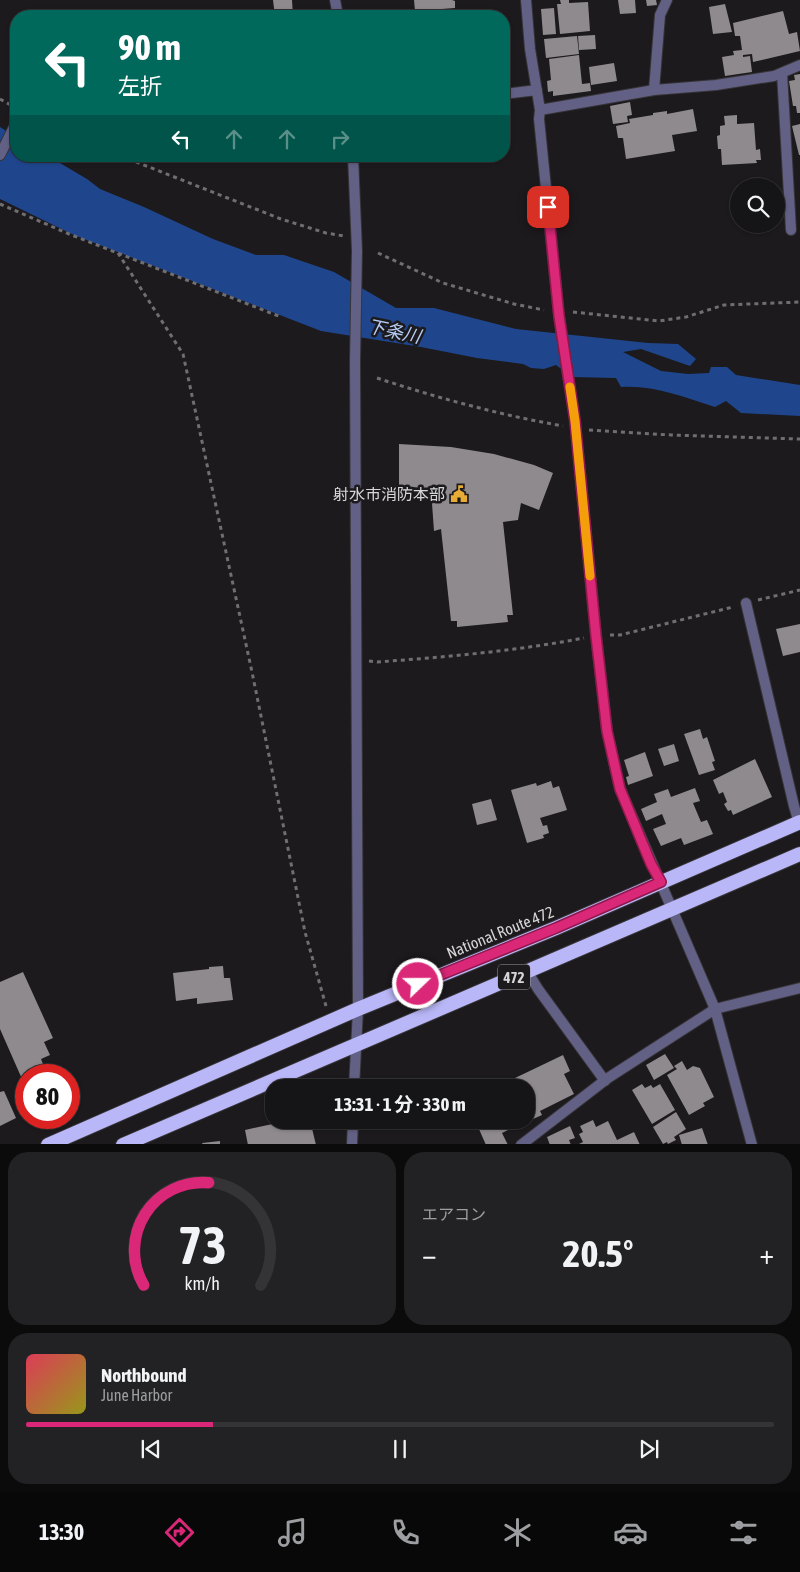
<!DOCTYPE html>
<html lang="ja">
<meta charset="utf-8">
<style>
:root{--surface:#151416;--page:#222123;--text:#f1f3f6;--muted:#9d9ea1;--line:#343335;--accent:#db2777}
body{margin:0;font-family:"Asap Condensed","Noto Sans JP",sans-serif;background:var(--page);color:var(--text);height:100vh;display:flex;flex-direction:column;font-size:19px;white-space:nowrap}
*{box-sizing:border-box;margin:0}
p{font-size:16px;color:var(--muted)}
.icon{flex:none;width:28px;height:28px;fill:none;stroke:currentColor;stroke-width:2;stroke-linecap:round;stroke-linejoin:round}
.map{position:relative;height:1144px;overflow:hidden}
.side{display:flex;flex-direction:column;gap:8px;padding:8px;background:#0c0b0c;flex:1}
.side>*{flex:none}
.hud{position:absolute;left:10px;top:10px;width:500px;height:152px;border-radius:20px;box-shadow:0 1px 4px #0004,0 0 0 1px var(--line);background:#00695c;color:#fff;overflow:hidden}
.controls{position:absolute;left:730px;top:178px;display:grid;gap:10px}
.controls a{display:grid;place-items:center;width:55px;height:55px;border-radius:50%;background:var(--surface);box-shadow:0 1px 4px #0004,0 0 0 1px var(--line);font-size:25px}
.speed{position:absolute;left:15px;top:1064px;display:flex;gap:10px;font-size:25px;font-weight:700;text-align:center}
.speed>*{display:grid;place-content:center;width:65px;height:65px;border-radius:50%;background:var(--surface);box-shadow:0 1px 4px #0004,0 0 0 1px var(--line);line-height:1}
.speed .limit{border:8px solid #d22;background:#fff;color:#111}
.pin{position:absolute;display:grid;place-items:center;width:42px;height:42px;color:#fff;margin:-21px;border-radius:10px;box-shadow:0 2px 8px #0006}
.me{position:absolute;width:55px;margin:-28px;rotate:68deg;stroke-linejoin:round;filter:drop-shadow(0 0 4px #0008)}
.turn{display:flex;align-items:center;gap:18px;height:105px;padding:0 25px;font-size:22px}
.turn .icon{width:65px;height:65px;stroke-width:2.5}
.turn b{display:block;font-size:35px;line-height:42px}
.lanes{display:flex;align-items:center;height:48px;padding:0 25px;background:#0003;justify-content:center;gap:25px;direction:ltr}
.lanes .off{opacity:.35}
.big{font-size:38px;font-weight:700;line-height:1.1}
.side .tile{flex:1;display:flex;flex-direction:column;justify-content:center;gap:8px;min-width:0;padding:0 18px;border-radius:20px;background:var(--page)}
.side .dial{align-items:center;gap:0}
.dial svg{height:130px;overflow:visible;fill:none;stroke:var(--line);stroke-width:7;stroke-linecap:round;text-anchor:middle}
.dial text{fill:var(--text);stroke:none}
.song{display:flex;align-items:center;gap:15px}
.cover{width:60px;height:60px;border-radius:8px;background:linear-gradient(135deg,hsl(350 70% 55%),hsl(60 70% 35%))}
.played{height:5px;border-radius:2px;background:linear-gradient(90deg,var(--accent) 25%,var(--line) 25%)}
.keys{display:flex;justify-content:space-around;direction:ltr}
.heat{display:flex;justify-content:space-between;align-items:center;font-size:28px;direction:ltr}
.side .tiles{flex:1;display:grid;gap:8px;grid-template-columns:1fr 1fr}
.tile:last-child{grid-column:span 2}
.trip{position:absolute;left:265px;top:1079px;width:270px;height:50px;border-radius:20px;background:var(--surface);box-shadow:0 1px 4px #0004,0 0 0 1px var(--line);font-weight:700;line-height:50px;text-align:center}
.tab-bar{display:flex;height:80px;justify-content:space-around;align-items:center;background:#080809;color:var(--muted)}
.tab-bar .icon{width:35px;height:35px}
.tab-bar .on{color:var(--accent)}
.tab-bar b{font-size:22px;color:var(--text)}
.map>svg:first-child{display:block}
.water{fill:#1f468d}
.building{fill:#8f8a8d}
.lines{fill:none;stroke-linecap:round;stroke-linejoin:round}
.minor-casing{stroke:#363437;stroke-width:12}
.tertiary-casing{stroke:#363437;stroke-width:12}
.trunk-casing{stroke:#363437;stroke-width:16}
.path{stroke:#706e71;stroke-width:3;stroke-dasharray:4 4;stroke-linecap:butt}
.minor{stroke:#626084;stroke-width:10}
.tertiary{stroke:#626084;stroke-width:10}
.trunk{stroke:#bab7f8;stroke-width:14}
.route-casing{stroke:#8e194d;stroke-width:12}
.route{stroke:#db2777;stroke-width:9}
.slow{stroke:#f59e0b;stroke-width:9}
.labels{text-anchor:middle;dominant-baseline:central;stroke-width:5;stroke-linejoin:round;paint-order:stroke}
.shield{fill:#1c1a1d;stroke:#9e9d9f;stroke-width:1}
.shield-label{font-size:15px;font-weight:bold;fill:#d6d5d7}
.poi-label{font-size:16px;fill:#d6d5d7;stroke:#1c1a1d;text-anchor:end}
.street-label{font-size:16px;fill:#d6d5d7;stroke:#1c1a1d}
.water-label{font-size:18px;font-style:italic;fill:#b6cef6;stroke:#1c1a1d}
</style>
<div class="map">
<svg width="800" height="1145" viewBox="0 0 800 1145">
<rect width="100%" height="100%" fill="#1c1a1d"/>
<path class="water" d="M0 127 16 137V156H48L87 179 100 189 144 207 213 239 256 255H284L334 272 396 308H434L516 329 648 343 678 344 696 359 690 366 641 349 623 352 661 371 688 374 709 373 711 367H727L736 375 800 385V416L741 413 726 401 715 407C684 397 654 385 621 387L616 378 572 377 556 365 544 369 531 368 523 364 477 358 421 347 321 331 74 235 0 199Z"/>
<path class="building" d="M273 0H292L293 16H275Z
M414 0H452L455 1V8L415 11Z
M560 0H569V3L588 2 590 31 560 34 557 4H561Z
M618 0H635L636 13 620 14Z
M646 0H656L657 5 647 6Z
M725 4 732 32 713 34 709 7Z
M554 8 556 34 543 35 541 9Z
M783 11 789 34 797 32 800 51 753 62 752 54 743 55V57L750 56 752 72 725 76 722 57 734 55 733 51 742 50 740 36H735L733 23Z
M595 35 596 49 579 50 578 36Z
M577 36 579 54 546 58 544 39Z
M579 55 582 84 590 83 591 91 553 96V91L548 92 547 81 551 80 549 59Z
M614 63 617 81 591 85 589 67Z
M800 74V113H797L796 106H793L789 81 795 80 794 75Z
M630 102 632 115 627 116 628 122 613 124 610 106Z
M693 109 697 131 672 135 675 151 626 159 623 138H618L616 126 630 123 629 119 653 115V113L667 111V114Z
M737 115V124L754 123 756 150 760 149 761 160H756L757 163 722 165 721 149H718L717 136 720 135V126L725 125 724 116Z
M800 124V155H799L792 126Z
M399 444 451 447 494 454 534 465 553 473 539 510 521 503 518 520 503 522 513 615H507L508 622 457 627V621H451L441 529 434 531 431 490 399 485Z
M800 624V652L783 656 776 629Z
M700 729 703 739 707 737 715 761 712 762 715 770 699 775 684 734Z
M674 744 679 761 664 766 658 749Z
M645 752 653 776 628 785 626 777 629 776 624 760Z
M755 759 772 797 733 815 731 810 728 811 724 804 727 802 723 792 719 794 713 780Z
M551 781 553 788 559 786 567 810 540 818 543 826 547 825 549 833 543 835 544 838 527 843 511 790 536 783 537 786Z
M695 788 700 801 693 803 701 822 707 820 713 834 684 845 681 838 661 846 653 829 666 824 662 814 646 821 641 809 657 802 654 794 668 789 671 797Z
M491 799 497 820 477 825 472 804Z
M223 966 224 978H230L233 1000 197 1004V998L176 1001 173 973 209 969V967Z
M23 972 53 1038 44 1042 50 1055 41 1059 45 1069 50 1067 53 1075H26V1088L0 1029V982Z
M665 1054 674 1068 654 1080 646 1065Z
M563 1055 570 1071 564 1074 574 1094 540 1111 542 1115 533 1119 530 1113 526 1115V1088H513L517 1086 513 1079Z
M682 1061 687 1070 693 1066 700 1068 714 1097 703 1103 705 1106 689 1115 667 1075 677 1069 674 1066Z
M481 1079 486 1088H463Z
M642 1084 645 1088 651 1085 653 1088 660 1084 675 1110 652 1124 632 1090Z
M4 1091 16 1118 0 1126V1092Z
M676 1112 686 1129 674 1137 676 1140 668 1144 667 1142 663 1144 653 1127Z
M291 1120H310L316 1145H248L245 1130Z
M475 1120H513L516 1126 502 1133 508 1145H486Z
M593 1120 596 1127 608 1121 617 1140 634 1132 640 1145H577L583 1142 579 1134 583 1132 580 1126Z
M570 1126 575 1138 569 1140 571 1145H550L547 1137Z
M702 1128 708 1145H682L679 1135Z
M220 1141V1145H203L202 1143Z"/>
<g class="lines">
<g class="minor-casing">
<path id="minor" d="M526 0 530 49 540 110 539 119 559 316 575 421 596 635 607 731 620 789 672 909
M782 73 791 230
M654 90 660 15 667 0
M504 94 537 90
M540 110 654 90 716 85 774 76 800 65
M0 155 16 123
M746 603 794 806 799 823
M527 971 538 989 605 1081
M521 1145 608 1078 715 1009 800 988"/>
</g>
<g class="tertiary-casing">
<path id="tertiary" d="M335 0 338 16
M353 156 357 251 355 361 358 1009 354 1088
M672 909 715 1009 752 1145
M352 1145 353 1120"/>
</g>
<g class="trunk-casing">
<path id="trunk" d="M48 1145 358 1009 556 928 800 822
M123 1145 800 854"/>
</g>
<path class="path" d="M0 99 16 108
M121 156 281 219 326 233 344 236
M0 204 69 234 281 317
M118 253 183 354 252 672 305 932 326 1006
M378 253 443 283 514 304 544 310
M573 312 659 321 686 317 724 305 800 302
M377 378C438 398 500 415 563 426
M589 430 671 435 800 439
M758 600 800 590
M610 635H620L733 607
M369 661 377 662C446 657 516 651 584 638"/>
<use href="#minor" class="minor"/>
<use href="#tertiary" class="tertiary"/>
<use href="#trunk" class="trunk"/>
</g>
<g class="lines">
<g class="route-casing">
<path id="route" d="M418 984 556 928 661 882 651 864 620 789 607 731 596 636 575 421 559 316 548 207"/>
</g>
<use href="#route" class="route"/>
<path class="slow" d="M570 387 575 421 590 576"/>
</g>
<defs>
<g id="civic-bare" transform="scale(1.35)"><path d="M-.6-6.5H3V-4.5H.6V-3L4-1V1h2V6H-6V1h2V-1L-.6-3ZM-1.2 2.5V6h2.4V2.5Z" fill="#e6ac36" stroke="#1c1a1d" stroke-width="2.5" paint-order="stroke"/></g>
</defs>
<g fill-rule="evenodd">
<use href="#civic-bare" x="459" y="494"/>
</g>
<g class="labels">
<rect class="shield" x="498" y="964.5" width="32" height="25" rx="4"/>
<g class="shield-label">
<text x="514" y="977">472</text>
</g>
<g class="poi-label">
<text x="445" y="494">射水市消防本部</text>
</g>
<g class="street-label">
<text transform="translate(500 932) rotate(-22)">National Route 472</text>
</g>
<g class="water-label">
<text transform="translate(394 331) rotate(12)">下条川</text>
</g>
</g>
</svg>
<div class="controls">
<a><svg class="icon" aria-label="search" viewBox="0 0 24 24"><circle cx="10" cy="10" r="6"/><path d="M15 15l6 6"/></svg></a>
</div>
<div class="speed"><div class="limit">80</div></div>
<div class="pin" style="left:548px;top:207px;background:#d93025"><svg class="icon" aria-label="arrive" viewBox="0 0 24 24"><path d="M6 21V4h12l-3 4 3 4H6"/></svg></div>
<svg class="me" style="left:418px;top:984px" viewBox="-20 -20 40 40"><circle r="17" fill="#db2777" stroke="#fff" stroke-width="3"/><path d="M0-11L8 9 0 5-8 9z" fill="#fff"/></svg>
<div class="trip">13:31 · 1 分 · 330 m</div>
<div class="hud">
<div class="turn"><svg class="icon" aria-label="left" viewBox="0 0 24 24"><path d="M17 20v-9H6M10 6l-5 5 5 5"/></svg><div><b>90 m</b>左折</div></div>
<div class="lanes"><svg class="icon" aria-label="left" viewBox="0 0 24 24"><path d="M17 20v-9H6M10 6l-5 5 5 5"/></svg><svg class="icon off" aria-label="ahead" viewBox="0 0 24 24"><path d="M12 20V5M6 11l6-6 6 6"/></svg><svg class="icon off" aria-label="ahead" viewBox="0 0 24 24"><path d="M12 20V5M6 11l6-6 6 6"/></svg><svg class="icon off" aria-label="right" viewBox="0 0 24 24"><path d="M7 20v-9h11M14 6l5 5-5 5"/></svg></div>
</div>
</div>
<section class="side">
<div class="tiles">
<div class="tile dial"><svg viewBox="0 0 100 80">
<path d="M14 69A42 42 0 1 1 86 69"/>
<path d="M14 69A42 42 0 0 1 54 6" stroke="#db2777"/>
<text x="50" y="56" font-size="32" font-weight="700">73</text>
<text x="50" y="72" font-size="11">km/h</text>
</svg></div>
<div class="tile"><p>エアコン</p>
<div class="heat"><a>−</a><b class="big">20.5°</b><a>+</a></div>
</div>
<div class="tile">
<div class="song"><i class="cover"></i><div><b>Northbound</b><p>June Harbor</p></div></div>
<div class="played"></div>
<div class="keys"><svg class="icon" aria-label="previous" viewBox="0 0 24 24"><path d="M18 5L8 12l10 7zM5 5v14"/></svg><svg class="icon" aria-label="pause" viewBox="0 0 24 24"><path d="M8 5v14M16 5v14"/></svg><svg class="icon" aria-label="next" viewBox="0 0 24 24"><path d="M6 5l10 7-10 7zM19 5v14"/></svg></div>
</div>
</div>
</section>
<nav class="tab-bar">
<b>13:30</b>
<svg class="icon on" aria-label="directions" viewBox="0 0 24 24"><path d="M12 3l9 9-9 9-9-9zM9 14v-3h6M13 9l2 2-2 2"/></svg>
<svg class="icon" aria-label="music" viewBox="0 0 24 24"><path d="M9 18V5l10-2v13"/><circle cx="6" cy="18" r="3"/><circle cx="16" cy="16" r="3"/></svg>
<svg class="icon" aria-label="phone" viewBox="0 0 24 24"><path d="M5 4h4l2 5-3 2q2 4 5 5l2-3 5 2v4C11 20 4 13 5 4z"/></svg>
<svg class="icon" aria-label="climate" viewBox="0 0 24 24"><path d="M12 3v18M4 7l16 10M4 17L20 7"/></svg>
<svg class="icon" aria-label="car" viewBox="0 0 24 24"><path d="M5 17H2v-5l4-1 3-4h7l3 4 3 1v5h-3M9 17h6M6 11h13"/><circle cx="7" cy="17" r="2"/><circle cx="17" cy="17" r="2"/></svg>
<svg class="icon" aria-label="filters" viewBox="0 0 24 24"><path d="M4 7h16M4 17h16"/><circle cx="9" cy="7" r="2"/><circle cx="15" cy="17" r="2"/></svg>
</nav>
